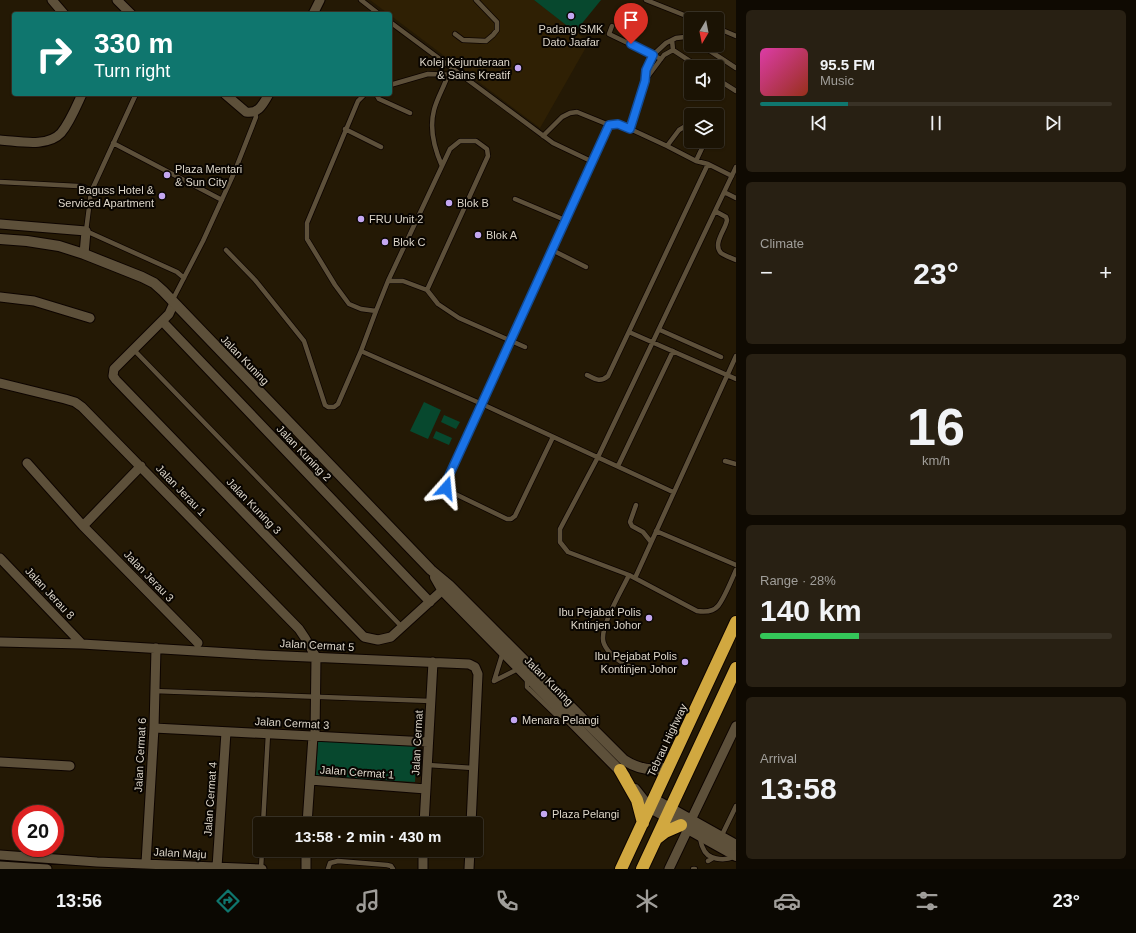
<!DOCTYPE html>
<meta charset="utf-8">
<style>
:root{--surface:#1b1304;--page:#282013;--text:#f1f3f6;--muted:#a09e9a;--line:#393226;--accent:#0f766e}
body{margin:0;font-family:Arial,sans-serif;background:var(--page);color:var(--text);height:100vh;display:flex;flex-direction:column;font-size:15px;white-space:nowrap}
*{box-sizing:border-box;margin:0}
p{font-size:13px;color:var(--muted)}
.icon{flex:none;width:22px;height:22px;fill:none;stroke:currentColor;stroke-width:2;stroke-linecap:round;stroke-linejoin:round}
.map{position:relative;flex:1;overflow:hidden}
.details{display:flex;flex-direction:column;gap:10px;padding:10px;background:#0f0a02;width:400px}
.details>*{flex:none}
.guide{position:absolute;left:12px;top:12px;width:380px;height:84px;border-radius:4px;box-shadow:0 1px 3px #0004,0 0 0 1px var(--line);background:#0f766e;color:#fff;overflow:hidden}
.needle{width:26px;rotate:190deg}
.fabs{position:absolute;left:684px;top:12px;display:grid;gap:8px}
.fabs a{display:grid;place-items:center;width:40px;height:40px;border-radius:4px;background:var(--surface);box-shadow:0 1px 3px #0004,0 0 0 1px var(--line);font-size:20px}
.speed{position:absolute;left:12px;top:805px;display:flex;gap:8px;font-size:20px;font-weight:700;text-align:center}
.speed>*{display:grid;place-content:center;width:52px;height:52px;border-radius:50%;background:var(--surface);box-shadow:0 1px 3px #0004,0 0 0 1px var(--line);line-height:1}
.speed .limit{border:6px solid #d22;background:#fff;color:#111}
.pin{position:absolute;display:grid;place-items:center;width:34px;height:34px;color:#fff;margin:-41px -17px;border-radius:50% 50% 50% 0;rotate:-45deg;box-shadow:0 0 4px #0007}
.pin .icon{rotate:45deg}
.me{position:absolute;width:44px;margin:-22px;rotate:18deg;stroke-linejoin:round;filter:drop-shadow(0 0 3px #0008)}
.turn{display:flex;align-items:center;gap:14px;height:84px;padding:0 16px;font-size:18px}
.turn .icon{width:52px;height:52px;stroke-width:2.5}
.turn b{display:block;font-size:28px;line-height:34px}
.big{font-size:30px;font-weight:700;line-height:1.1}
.details .card{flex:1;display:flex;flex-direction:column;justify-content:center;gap:6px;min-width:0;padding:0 14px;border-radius:6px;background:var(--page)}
.details .dial{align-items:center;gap:0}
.dial b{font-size:52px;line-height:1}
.song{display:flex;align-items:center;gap:12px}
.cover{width:48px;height:48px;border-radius:6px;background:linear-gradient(135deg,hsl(320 70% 55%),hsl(10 70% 35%))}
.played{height:4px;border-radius:2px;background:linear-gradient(90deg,var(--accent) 25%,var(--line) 25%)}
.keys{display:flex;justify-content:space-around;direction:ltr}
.heat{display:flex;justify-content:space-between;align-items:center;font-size:22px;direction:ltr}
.charge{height:6px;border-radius:3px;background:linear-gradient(90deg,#34c759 28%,var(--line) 0)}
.trip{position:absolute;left:253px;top:817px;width:230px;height:40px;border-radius:4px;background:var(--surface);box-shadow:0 1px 3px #0004,0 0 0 1px var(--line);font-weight:700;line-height:40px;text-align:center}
.tab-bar{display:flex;height:64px;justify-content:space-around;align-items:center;background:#0b0802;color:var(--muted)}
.tab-bar .icon{width:28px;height:28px}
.tab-bar .on{color:var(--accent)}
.tab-bar b{font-size:18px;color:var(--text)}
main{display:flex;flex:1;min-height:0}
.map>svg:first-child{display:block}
.built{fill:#2f2004}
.green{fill:#07482e}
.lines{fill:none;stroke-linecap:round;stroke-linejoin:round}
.lane-casing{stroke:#0d0400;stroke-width:6}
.street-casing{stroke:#0d0400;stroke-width:11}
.secondary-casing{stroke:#0d0400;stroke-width:12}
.highway-casing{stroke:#0d0400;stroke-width:14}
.lane{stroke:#5d503a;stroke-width:4.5}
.street{stroke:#5d503a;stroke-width:9}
.secondary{stroke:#5d503a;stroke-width:10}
.highway{stroke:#d1a840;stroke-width:12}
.route-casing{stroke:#114b97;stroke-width:10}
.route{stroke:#1a73e8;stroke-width:7}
.poi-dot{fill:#c4a7f1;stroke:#090501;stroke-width:1.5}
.labels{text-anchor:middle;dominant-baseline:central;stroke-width:4;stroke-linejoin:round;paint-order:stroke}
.poi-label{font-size:11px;fill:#ddd6c9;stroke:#090501;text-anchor:start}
.street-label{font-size:11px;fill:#ddd6c9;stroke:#090501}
</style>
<main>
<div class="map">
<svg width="736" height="869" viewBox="0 0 736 869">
<rect width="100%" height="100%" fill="#241905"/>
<path class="built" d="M370 0H534L589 42 540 128Z"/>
<path class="green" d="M534 0H601L575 32Z
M424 402 441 410 428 439 410 431Z
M444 415 460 422 456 429 441 422Z
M436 431 452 438 449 445 433 438Z
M318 740 417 745 415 782 316 777Z"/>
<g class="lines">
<g class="lane-casing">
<path id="lane" d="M361 0 379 14
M646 0 694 19
M390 22 553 143 593 162
M612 26 609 34 661 59
M717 28 736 36
M455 34 463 40 486 41 493 35 497 30V22L476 0
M672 40 673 50 699 67
M701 45 736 68
M646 79 664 55 673 50
M717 79 736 91
M390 85 428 74 460 75
M136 94 91 192 86 231 177 272 184 278
M365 94 358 101 307 223V239L335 285 349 304 361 309 376 311 361 351 482 404 673 492
M376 94 379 99 410 113
M345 129 381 147
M630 129 645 81 647 70 653 55 666 43 676 38 685 37 691 39
M543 136 562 117 570 113 577 112 609 125 618 124 626 127 667 146 696 161 708 164 732 176
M113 143 222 200
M667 146 679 130 684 127 691 130
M696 161 703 146V141
M736 167 598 457 560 529V542L568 552 629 575 697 611C704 612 713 612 718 606 724 599 732 579 736 570
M0 182 78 186 84 187 91 192
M724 192 736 198
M515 199 565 220
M715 211 726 217 727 220C726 229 712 244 721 253 725 256 732 258 736 260
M226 250 255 280 304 341 325 405 328 407H334L338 404 361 351
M552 250 586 267
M388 281H403L427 290 438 304 459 318 525 347
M427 290 488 156 487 149 476 141H460L450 149 442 166
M172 301 203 241 234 173 256 117 255 112
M376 311 388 281 442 166C434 148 429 129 434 110 437 98 444 87 448 75
M660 330 721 357
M629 332 736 379
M134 350 402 627
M587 375C595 379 600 383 608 376L708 164
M553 437 515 516 511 519H507L449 491 446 488 447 480 609 125
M725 461 736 464
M618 466 673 351
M636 505 630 522 632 526 643 532 651 542
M656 531 736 565
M629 575C622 590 602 623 603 639 603 646 611 655 617 659 624 665 634 668 642 671
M635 578 736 356
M527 678V687L555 714 563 716
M494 681 518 669
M494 681 503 652
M154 691 431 701
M428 765 473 768
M308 822 344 824
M263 824 268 734
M721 837 736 806
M700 838C701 841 701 845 703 848 707 860 724 861 734 857
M708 861 713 858
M261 869 262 850
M328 869 330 863 338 861 387 865 391 866 393 869
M693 869H695"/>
</g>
<g class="street-casing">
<path id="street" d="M52 0 64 14
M117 0 131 14
M313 14 320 0
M225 94 246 112C259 114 263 104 269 94
M0 140C18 141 47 148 61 133 70 122 76 107 82 94
M0 224 86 231 84 254
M0 297 34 301 90 318
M174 303 169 314 114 369 113 376 116 380 364 637 378 640 391 637 447 586
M162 321 430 602
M0 383 65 399 75 402 82 407 299 629 305 638 316 657 315 736
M27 463 83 526 198 643
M83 526 141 466
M0 558 82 644
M0 642 82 644 262 655 469 664 475 667 478 674 471 824
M154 728 428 742
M0 762 70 766
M310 780 426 789
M691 820 736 726
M307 824 313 736
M424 824 433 662
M0 855 97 862 262 869
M146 863 154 728 156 648
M0 866 47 869
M217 867 226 732
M306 869V850
M423 869V850
M469 869 470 850
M669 869 688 829"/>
</g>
<g class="secondary-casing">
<path id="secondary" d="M0 239 27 241 59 246 84 254 142 277 154 283 163 291 431 570 449 585 624 760C638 769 653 772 669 767
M435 577 443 591 625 776
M635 789 650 808 736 856
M654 799 736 845"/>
</g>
<g class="highway-casing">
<path id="highway" d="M620 770 637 800 643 823
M656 839 665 832 681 825
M621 869 736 622
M642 869 736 668"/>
</g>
<use href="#lane" class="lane"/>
<use href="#street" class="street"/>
<use href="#secondary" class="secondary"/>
<use href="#highway" class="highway"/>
</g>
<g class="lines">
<g class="route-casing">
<path id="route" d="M446 488 447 480 609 125 618 124 630 129 645 81 646 70 653 55 631 44"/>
</g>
<use href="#route" class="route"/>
</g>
<g class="poi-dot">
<circle cx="571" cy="16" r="4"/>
<circle cx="518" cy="68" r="4"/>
<circle cx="167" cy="175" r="4"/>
<circle cx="162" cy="196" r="4"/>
<circle cx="449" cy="203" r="4"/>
<circle cx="361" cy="219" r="4"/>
<circle cx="478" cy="235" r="4"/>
<circle cx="385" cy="242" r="4"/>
<circle cx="649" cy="618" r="4"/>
<circle cx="685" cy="662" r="4"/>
<circle cx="514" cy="720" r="4"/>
<circle cx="544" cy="814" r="4"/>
</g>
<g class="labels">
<g class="poi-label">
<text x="571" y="29" text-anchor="middle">Padang SMK<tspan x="571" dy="13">Dato Jaafar</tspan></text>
<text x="510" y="62" text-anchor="end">Kolej Kejuruteraan<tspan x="510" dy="13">&amp; Sains Kreatif</tspan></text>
<text x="175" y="169">Plaza Mentari<tspan x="175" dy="13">&amp; Sun City</tspan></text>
<text x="154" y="190" text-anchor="end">Baguss Hotel &amp;<tspan x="154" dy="13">Serviced Apartment</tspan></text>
<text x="457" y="203">Blok B</text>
<text x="369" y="219">FRU Unit 2</text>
<text x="486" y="235">Blok A</text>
<text x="393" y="242">Blok C</text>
<text x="641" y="612" text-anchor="end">Ibu Pejabat Polis<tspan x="641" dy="13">Kntinjen Johor</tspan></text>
<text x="677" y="656" text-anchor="end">Ibu Pejabat Polis<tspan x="677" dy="13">Kontinjen Johor</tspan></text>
<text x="522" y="720">Menara Pelangi</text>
<text x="552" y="814">Plaza Pelangi</text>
</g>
<g class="street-label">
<text transform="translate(245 360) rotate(46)">Jalan Kuning</text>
<text transform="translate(304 453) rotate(46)">Jalan Kuning 2</text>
<text transform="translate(181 490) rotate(46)">Jalan Jerau 1</text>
<text transform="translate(254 506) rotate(46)">Jalan Kuning 3</text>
<text transform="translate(149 576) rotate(46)">Jalan Jerau 3</text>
<text transform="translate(50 593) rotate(47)">Jalan Jerau 8</text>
<text transform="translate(317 645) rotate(3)">Jalan Cermat 5</text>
<text transform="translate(549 681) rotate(45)">Jalan Kuning</text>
<text transform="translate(292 723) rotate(3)">Jalan Cermat 3</text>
<text transform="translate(667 740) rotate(-65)">Tebrau Highway</text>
<text transform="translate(417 743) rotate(-87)">Jalan Cermat</text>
<text transform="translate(140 755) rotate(-87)">Jalan Cermat 6</text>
<text transform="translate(357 772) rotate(4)">Jalan Cermat 1</text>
<text transform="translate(210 799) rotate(-86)">Jalan Cermat 4</text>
<text transform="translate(180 853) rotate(3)">Jalan Maju</text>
</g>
</g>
</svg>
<div class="fabs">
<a><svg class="needle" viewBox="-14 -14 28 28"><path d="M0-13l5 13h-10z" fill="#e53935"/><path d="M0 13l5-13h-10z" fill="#a09e9a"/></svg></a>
<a><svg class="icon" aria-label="sound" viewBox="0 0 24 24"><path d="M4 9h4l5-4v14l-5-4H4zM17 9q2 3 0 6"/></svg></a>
<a><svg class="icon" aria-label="layers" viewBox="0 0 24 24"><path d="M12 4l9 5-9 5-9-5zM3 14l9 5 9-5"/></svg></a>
</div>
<div class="speed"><div class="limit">20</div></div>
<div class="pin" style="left:631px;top:44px;background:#d93025"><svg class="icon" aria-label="arrive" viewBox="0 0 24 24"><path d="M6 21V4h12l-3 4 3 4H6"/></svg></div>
<svg class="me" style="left:446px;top:488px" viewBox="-20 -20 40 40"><path d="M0-17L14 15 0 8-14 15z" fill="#1a73e8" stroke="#fff" stroke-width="4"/></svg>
<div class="trip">13:58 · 2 min · 430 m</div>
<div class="guide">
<div class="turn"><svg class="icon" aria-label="right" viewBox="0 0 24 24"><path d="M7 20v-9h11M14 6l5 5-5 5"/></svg><div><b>330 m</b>Turn right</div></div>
</div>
</div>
<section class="details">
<div class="card">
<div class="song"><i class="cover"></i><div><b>95.5 FM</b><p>Music</p></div></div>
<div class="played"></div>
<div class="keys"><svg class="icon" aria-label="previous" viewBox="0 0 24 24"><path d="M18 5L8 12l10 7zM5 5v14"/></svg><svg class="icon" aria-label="pause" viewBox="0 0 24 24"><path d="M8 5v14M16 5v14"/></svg><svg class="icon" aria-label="next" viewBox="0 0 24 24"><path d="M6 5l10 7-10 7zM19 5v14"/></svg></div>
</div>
<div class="card"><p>Climate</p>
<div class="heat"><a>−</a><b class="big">23°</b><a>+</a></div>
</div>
<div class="card dial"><b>16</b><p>km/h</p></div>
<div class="card"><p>Range · 28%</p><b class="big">140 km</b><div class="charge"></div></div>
<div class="card"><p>Arrival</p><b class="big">13:58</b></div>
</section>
</main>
<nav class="tab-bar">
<b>13:56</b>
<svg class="icon on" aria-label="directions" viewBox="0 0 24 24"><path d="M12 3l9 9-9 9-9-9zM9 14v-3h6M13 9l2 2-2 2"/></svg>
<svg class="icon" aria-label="music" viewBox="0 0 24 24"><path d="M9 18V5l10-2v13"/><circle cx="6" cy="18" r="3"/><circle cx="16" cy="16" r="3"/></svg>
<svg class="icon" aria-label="phone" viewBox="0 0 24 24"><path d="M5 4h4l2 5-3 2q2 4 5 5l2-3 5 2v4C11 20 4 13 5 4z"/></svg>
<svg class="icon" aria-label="climate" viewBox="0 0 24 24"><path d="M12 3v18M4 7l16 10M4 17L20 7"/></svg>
<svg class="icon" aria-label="car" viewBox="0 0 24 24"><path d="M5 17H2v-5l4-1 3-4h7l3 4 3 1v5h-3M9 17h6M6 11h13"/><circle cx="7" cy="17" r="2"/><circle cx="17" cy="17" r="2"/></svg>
<svg class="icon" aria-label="filters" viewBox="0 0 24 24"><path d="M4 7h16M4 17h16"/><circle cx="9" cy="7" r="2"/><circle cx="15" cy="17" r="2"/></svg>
<b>23°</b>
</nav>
